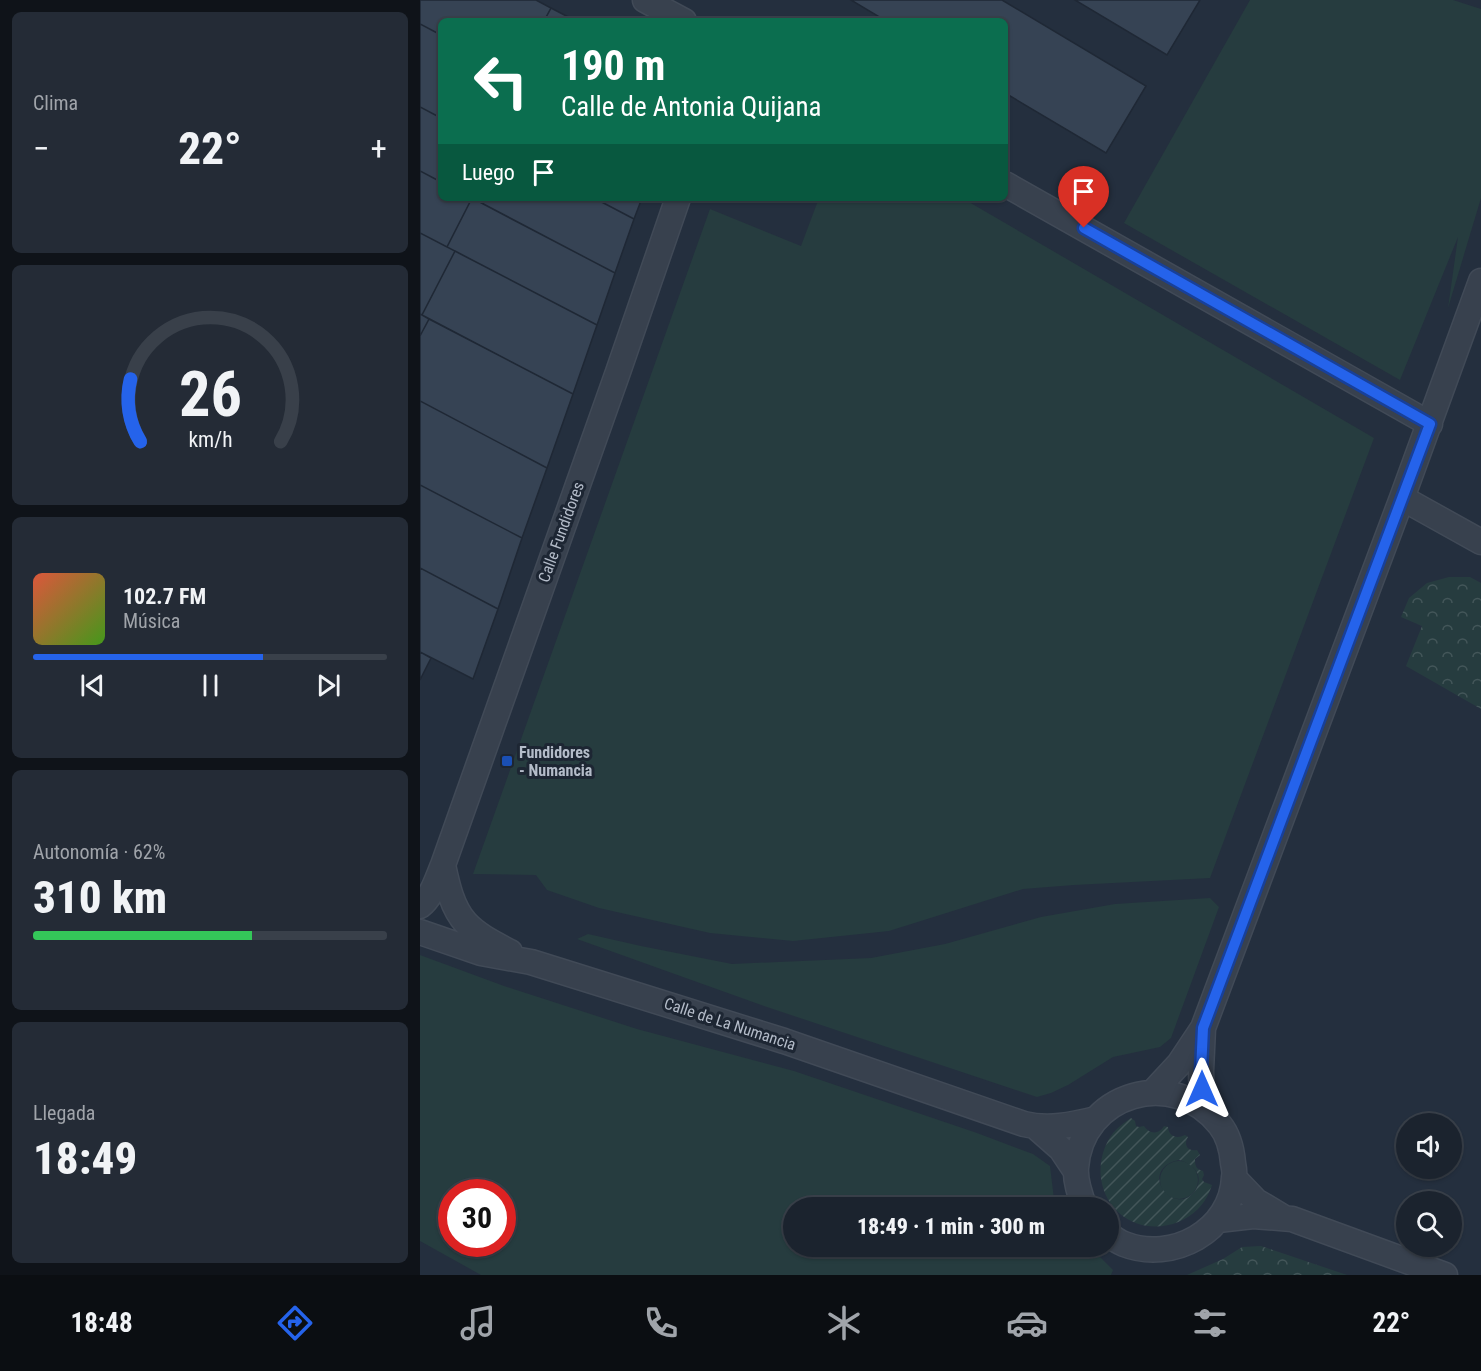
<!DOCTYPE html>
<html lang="es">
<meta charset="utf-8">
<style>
:root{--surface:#1b232e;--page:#242b36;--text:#f1f3f6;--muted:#a0a4aa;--line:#39404a;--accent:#2563eb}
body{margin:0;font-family:"Roboto Condensed",sans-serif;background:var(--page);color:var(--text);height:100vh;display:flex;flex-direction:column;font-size:22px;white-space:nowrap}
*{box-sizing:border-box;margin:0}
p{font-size:20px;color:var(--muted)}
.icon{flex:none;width:33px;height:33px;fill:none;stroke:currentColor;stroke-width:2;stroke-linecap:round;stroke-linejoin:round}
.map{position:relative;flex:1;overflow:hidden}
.side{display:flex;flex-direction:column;gap:12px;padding:12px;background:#0f1319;width:420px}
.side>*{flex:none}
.hud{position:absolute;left:18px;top:18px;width:570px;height:183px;border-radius:9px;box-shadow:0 2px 4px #0004,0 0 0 2px var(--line);background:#0b6e4f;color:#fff;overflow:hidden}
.tools{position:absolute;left:976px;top:1113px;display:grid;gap:12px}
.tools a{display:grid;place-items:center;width:66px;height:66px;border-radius:50%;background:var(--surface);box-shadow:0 2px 4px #0004,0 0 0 2px var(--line);font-size:30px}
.speed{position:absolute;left:18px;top:1179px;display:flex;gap:12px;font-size:30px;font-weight:700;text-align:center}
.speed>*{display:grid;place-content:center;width:78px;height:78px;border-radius:50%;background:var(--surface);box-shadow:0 2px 4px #0004,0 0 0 2px var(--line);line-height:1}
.speed .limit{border:9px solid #d22;background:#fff;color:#111}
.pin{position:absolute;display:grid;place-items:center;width:51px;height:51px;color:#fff;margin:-62px -26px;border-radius:50% 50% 50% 0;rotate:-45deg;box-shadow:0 0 6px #0007}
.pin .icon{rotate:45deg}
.me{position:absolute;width:66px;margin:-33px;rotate:0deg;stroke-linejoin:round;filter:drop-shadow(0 0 4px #0008)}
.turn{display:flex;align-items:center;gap:21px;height:126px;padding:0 24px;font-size:27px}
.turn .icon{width:78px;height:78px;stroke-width:2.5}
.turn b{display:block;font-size:42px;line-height:51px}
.then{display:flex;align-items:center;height:57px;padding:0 24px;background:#0003;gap:12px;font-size:22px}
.big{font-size:45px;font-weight:800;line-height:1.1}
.side .card{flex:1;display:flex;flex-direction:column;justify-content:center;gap:9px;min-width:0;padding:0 21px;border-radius:9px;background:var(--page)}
.side .dial{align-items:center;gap:0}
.dial svg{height:156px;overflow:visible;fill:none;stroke:var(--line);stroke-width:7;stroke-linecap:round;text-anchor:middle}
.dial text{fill:var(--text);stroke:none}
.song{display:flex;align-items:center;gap:18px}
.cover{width:72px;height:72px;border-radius:9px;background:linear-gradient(135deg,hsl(10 70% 55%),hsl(100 70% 35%))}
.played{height:6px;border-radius:3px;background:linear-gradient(90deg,var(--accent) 65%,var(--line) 65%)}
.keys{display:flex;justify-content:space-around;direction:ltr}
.heat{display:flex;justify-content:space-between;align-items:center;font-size:33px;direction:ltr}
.charge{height:9px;border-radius:4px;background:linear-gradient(90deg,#34c759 62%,var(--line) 0)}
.trip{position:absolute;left:363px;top:1197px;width:336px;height:60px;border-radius:30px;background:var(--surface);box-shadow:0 2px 4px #0004,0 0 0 2px var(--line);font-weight:800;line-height:60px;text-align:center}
.menu{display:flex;height:96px;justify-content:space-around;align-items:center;background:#0b0e12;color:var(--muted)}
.menu .icon{width:42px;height:42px}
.menu .selected{color:var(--accent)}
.menu b{font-size:27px;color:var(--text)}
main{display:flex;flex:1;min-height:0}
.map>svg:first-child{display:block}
.grass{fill:#263c3f;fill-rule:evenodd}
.park{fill:url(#park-crowns)}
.garden{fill:url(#garden-furrows);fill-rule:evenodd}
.building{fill:#364354;stroke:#1f2835;stroke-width:1.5}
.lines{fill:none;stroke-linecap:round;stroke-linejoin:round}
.minor-casing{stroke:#414a57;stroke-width:27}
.minor{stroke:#38414e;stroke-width:24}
.route-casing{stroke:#184099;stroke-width:15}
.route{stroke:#2563eb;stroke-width:10}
.transit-dot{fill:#1a4fb4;stroke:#1d2633;stroke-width:2}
.labels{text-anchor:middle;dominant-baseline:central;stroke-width:6;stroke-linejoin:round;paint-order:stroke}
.street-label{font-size:16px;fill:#b4bcc9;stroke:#1d2633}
.poi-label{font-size:16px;font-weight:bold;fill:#b4bcc9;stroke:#1d2633;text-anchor:start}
</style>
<main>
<section class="side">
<div class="card"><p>Clima</p>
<div class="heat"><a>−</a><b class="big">22°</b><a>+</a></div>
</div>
<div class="card dial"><svg viewBox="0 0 100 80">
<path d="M14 69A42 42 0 1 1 86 69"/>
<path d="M14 69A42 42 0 0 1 9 37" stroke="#2563eb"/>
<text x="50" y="56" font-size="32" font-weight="700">26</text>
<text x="50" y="72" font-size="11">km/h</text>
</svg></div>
<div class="card">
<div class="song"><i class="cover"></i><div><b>102.7 FM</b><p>Música</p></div></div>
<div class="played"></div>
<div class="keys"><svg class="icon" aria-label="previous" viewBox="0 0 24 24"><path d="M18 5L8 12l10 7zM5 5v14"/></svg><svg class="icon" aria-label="pause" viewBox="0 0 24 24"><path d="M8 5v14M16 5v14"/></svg><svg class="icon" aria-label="next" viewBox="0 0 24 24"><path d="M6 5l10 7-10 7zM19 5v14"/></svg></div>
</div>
<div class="card"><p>Autonomía · 62%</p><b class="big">310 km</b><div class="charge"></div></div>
<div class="card"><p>Llegada</p><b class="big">18:49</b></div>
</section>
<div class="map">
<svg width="1061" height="1275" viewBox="0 0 1061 1275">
<defs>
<pattern id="park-crowns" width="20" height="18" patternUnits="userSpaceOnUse" patternTransform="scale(1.5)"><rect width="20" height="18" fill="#263c3f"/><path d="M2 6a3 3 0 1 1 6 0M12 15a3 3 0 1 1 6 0" fill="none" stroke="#435659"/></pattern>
<pattern id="garden-furrows" width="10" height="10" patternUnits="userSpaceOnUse" patternTransform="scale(1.5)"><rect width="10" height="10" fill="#263c3f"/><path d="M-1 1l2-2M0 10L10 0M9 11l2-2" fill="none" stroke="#435659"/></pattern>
</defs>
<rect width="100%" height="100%" fill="#242f3e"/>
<path class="grass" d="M830 0H1033L1061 9V198L1028 308 1038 237 980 380 704 223Z
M399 198H542L954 438 790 878 654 885 603 889 469 931 373 941 290 933 179 908 127 890 116 875 53 874 290 209 381 246Z
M790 898 799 907 751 1038 740 1047 693 1057 648 1085 631 1093 617 1097 344 1006 157 939 168 934 221 946 312 964 451 958 525 944 621 917 695 904Z
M0 955 84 986 217 1029 374 1071 557 1133 613 1154 630 1166 634 1199 639 1207 374 1208V1246L670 1247 693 1270 691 1275H61L0 1241ZM32 1192H82V1244H32Z
M740 1180a19 19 0 1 1 38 0a19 19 0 1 1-38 0Z"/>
<path class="park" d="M1029 577H1050L1061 583V709L986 666 1002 626 981 617 989 598 1007 583Z
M841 1246 927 1275H767L803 1259 822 1247Z"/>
<path class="garden" d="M711 1118 715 1121 716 1126 719 1127 724 1126C729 1134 739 1135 744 1126L748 1127C749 1137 757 1139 765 1135L768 1137C763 1145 768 1152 777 1150L780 1155 775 1159C775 1166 776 1169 783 1171L784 1175 782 1179 784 1182 792 1185C789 1194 785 1202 778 1209 757 1230 722 1233 699 1213 676 1192 675 1157 693 1133 698 1127 705 1122 711 1118ZM759 1160C774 1164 785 1176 775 1191 754 1219 716 1169 759 1160Z"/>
<path class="building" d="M0 0H116L131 8 124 21H21V35L0 24Z
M431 0H582L726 86 686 153 585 93V21H466Z
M655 0H780L747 55Z
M131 8 156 21H124Z
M0 24 21 35V118L0 107Z
M0 107 21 118V182L0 171Z
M0 171 21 182V198H52L27 247 0 233Z
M52 198 195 273 177 325 27 247Z
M66 198H174L214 219 195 273 63 204Z
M174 198H222L214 219Z
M0 233 35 251 2 315 0 314Z
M35 251 177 325 153 394 2 315Z
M0 314 9 319 0 336Z
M9 319 153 394 127 468 0 401V336Z
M0 401 127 468 102 538 0 485Z
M0 485 102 538 78 609 0 568Z
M0 568 78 609 53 679 0 652Z
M0 652 11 658 0 680Z"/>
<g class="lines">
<g class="minor-casing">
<path id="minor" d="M225 0 264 21
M585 184 1010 424
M982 498 1061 542
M23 865C27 884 32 908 46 923 58 936 75 944 90 952
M0 906C12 897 17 879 23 865L198 372 258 198
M0 932 61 953 111 962 364 1041 604 1124C628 1130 652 1125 676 1119
M733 1092 759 1064 783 1028 982 498 1061 281
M782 1107 781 1071 783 1028
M616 1127 641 1149 655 1170
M814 1178 836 1201 863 1217
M665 1208C660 1195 655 1181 656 1168 661 1093 754 1066 800 1125 808 1135 812 1151 813 1163 814 1168 815 1173 814 1177 812 1231 752 1263 704 1244 699 1242 693 1238 688 1234
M798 1220 833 1216 872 1219 1025 1275"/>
</g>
<use href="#minor" class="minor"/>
</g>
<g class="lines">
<g class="route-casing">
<path id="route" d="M664 228 1010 424 783 1028 781 1071 782 1089"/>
</g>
<use href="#route" class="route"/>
</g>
<rect class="transit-dot" x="81" y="755" width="12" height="12" rx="3"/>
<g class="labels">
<g class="street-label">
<text transform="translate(141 532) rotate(-70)">Calle Fundidores</text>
<text transform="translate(310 1024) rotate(18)">Calle de La Numancia</text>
</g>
<g class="poi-label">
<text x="99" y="752">Fundidores<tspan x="99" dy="18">- Numancia</tspan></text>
</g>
</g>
</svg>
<div class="tools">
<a><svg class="icon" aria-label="sound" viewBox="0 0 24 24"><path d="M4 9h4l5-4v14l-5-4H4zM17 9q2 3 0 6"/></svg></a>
<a><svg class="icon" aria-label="search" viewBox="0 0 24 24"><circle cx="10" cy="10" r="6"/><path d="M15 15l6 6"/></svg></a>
</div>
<div class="speed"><div class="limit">30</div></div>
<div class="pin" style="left:664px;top:228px;background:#d93025"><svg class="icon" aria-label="arrive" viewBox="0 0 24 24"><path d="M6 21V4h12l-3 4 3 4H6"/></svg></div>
<svg class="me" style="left:782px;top:1089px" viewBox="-20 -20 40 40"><path d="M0-17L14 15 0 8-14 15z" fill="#2563eb" stroke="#fff" stroke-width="4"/></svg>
<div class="trip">18:49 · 1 min · 300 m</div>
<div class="hud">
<div class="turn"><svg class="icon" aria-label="left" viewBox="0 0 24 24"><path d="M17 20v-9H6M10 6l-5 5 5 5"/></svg><div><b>190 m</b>Calle de Antonia Quijana</div></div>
<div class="then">Luego<svg class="icon" aria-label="arrive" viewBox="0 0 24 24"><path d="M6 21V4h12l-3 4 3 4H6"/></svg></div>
</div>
</div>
</main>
<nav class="menu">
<b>18:48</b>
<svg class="icon selected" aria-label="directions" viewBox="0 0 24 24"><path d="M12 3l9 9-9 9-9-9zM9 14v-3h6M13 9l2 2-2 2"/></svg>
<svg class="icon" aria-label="music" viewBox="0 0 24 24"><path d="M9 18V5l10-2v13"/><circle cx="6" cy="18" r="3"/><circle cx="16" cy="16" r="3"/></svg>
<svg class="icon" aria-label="phone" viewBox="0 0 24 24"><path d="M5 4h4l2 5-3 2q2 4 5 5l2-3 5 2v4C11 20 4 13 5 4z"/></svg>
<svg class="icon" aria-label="climate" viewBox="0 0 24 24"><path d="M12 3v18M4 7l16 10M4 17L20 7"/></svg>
<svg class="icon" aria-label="car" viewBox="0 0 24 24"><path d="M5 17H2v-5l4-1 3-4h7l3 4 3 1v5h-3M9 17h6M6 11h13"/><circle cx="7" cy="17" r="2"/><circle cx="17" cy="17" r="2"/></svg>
<svg class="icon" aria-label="filters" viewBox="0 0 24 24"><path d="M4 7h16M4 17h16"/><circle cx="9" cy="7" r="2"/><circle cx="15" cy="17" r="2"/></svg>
<b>22°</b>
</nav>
